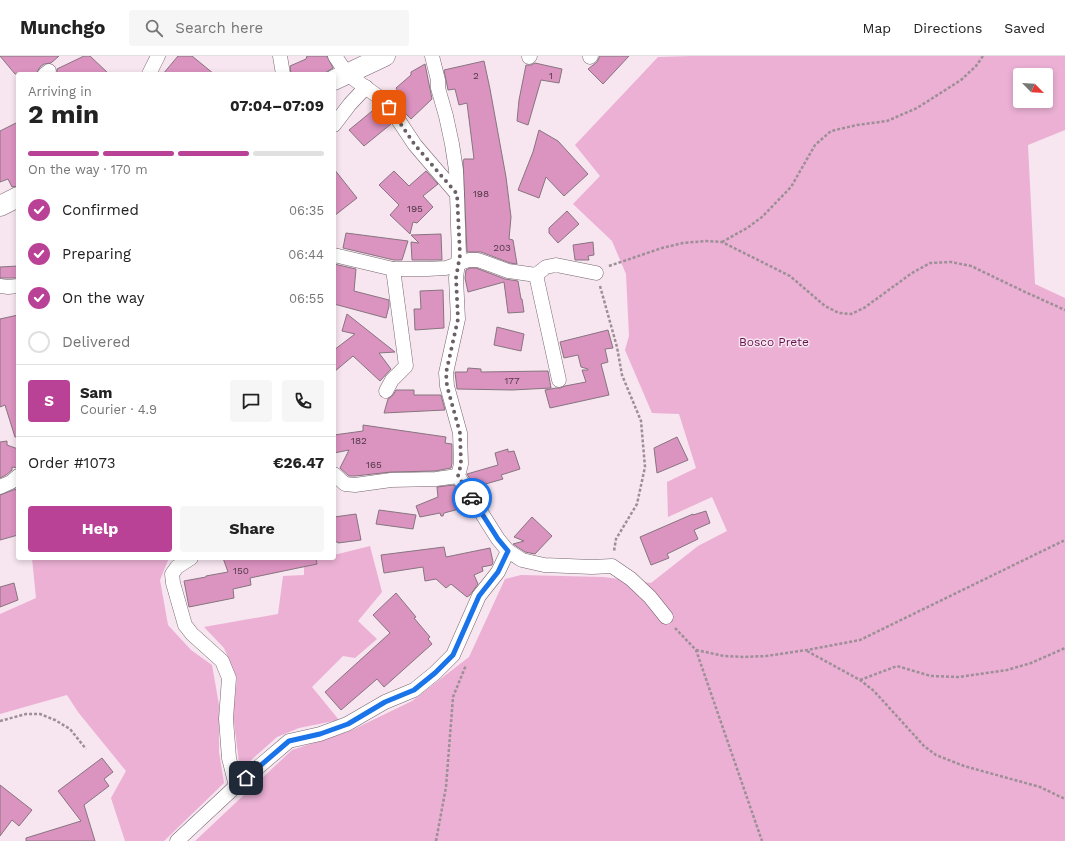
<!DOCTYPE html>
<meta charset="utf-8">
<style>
body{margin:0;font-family:"Work Sans",sans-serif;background:#f6f6f6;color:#222;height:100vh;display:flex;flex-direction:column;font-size:15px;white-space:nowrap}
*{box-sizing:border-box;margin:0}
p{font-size:13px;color:#767676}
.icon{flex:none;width:22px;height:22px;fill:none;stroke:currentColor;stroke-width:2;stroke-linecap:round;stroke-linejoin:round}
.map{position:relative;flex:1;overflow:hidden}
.panel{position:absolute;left:16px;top:16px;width:320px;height:488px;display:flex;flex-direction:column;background:#fff;border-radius:4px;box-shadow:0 2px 6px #0003}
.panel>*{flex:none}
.needle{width:26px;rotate:114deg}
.buttons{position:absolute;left:1013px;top:12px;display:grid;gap:8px}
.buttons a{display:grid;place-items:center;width:40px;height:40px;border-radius:4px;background:#fff;box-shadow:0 2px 6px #0003;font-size:20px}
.pin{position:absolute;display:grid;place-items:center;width:34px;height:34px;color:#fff;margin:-17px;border-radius:8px;box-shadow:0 2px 6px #0006}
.courier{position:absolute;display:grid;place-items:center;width:40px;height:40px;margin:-20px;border:3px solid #1a73e8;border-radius:50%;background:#fff;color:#222;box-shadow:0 1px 5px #0007}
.overview em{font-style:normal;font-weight:700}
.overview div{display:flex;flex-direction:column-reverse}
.overview{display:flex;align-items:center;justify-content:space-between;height:68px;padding:0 12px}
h1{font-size:26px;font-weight:700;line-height:30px}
.bar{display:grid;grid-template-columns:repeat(4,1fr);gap:6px 4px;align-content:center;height:48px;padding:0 12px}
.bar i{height:5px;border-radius:3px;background:#e0e0e0}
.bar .selected{background:#ba4296}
.bar p{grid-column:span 4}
.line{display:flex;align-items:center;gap:10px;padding:0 12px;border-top:1px solid #e0e0e0}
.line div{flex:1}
.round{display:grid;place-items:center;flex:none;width:42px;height:42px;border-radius:4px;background:#f6f6f6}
ol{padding:0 12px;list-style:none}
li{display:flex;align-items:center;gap:12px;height:44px}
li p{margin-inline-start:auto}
li .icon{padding:4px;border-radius:50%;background:#ba4296;color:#fff;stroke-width:4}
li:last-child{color:#767676}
li i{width:22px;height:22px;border:2px solid #e0e0e0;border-radius:50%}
.action{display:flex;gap:8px;margin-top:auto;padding:8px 12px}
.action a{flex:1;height:46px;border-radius:4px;background:#ba4296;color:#fff;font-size:16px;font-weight:700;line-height:46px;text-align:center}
.action a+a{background:#f6f6f6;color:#222}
header{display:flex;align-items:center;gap:24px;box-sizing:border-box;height:56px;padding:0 20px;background:#fff;border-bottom:1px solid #e0e0e0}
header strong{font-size:19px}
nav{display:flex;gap:22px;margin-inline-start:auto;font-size:14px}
.search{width:280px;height:36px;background:#f6f6f6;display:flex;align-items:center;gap:10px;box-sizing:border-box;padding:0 14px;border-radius:4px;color:#767676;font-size:15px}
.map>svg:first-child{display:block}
</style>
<header>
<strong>Munchgo</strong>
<div class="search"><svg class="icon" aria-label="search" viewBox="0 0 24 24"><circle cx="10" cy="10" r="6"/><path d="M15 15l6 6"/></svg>Search here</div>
<nav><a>Map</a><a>Directions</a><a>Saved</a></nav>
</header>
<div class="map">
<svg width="1065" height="785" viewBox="0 0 1065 785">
<rect width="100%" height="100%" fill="#f7e5ef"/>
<g fill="#ebb0d4" fill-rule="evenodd">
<path d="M692 0H1065V74L1028 89 1035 228 1065 242V785H195L292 694 350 675 412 645 469 601 505 523 521 519 603 521 651 527 698 490 727 475 712 441 668 461 667 426 696 412 679 358 652 357 625 294 629 280 626 218 612 185 573 148 600 120 575 89 658 1ZM1020 19H1046V45H1020Z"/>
<path d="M370 490 382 536 358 565 377 583 355 602 343 600 312 631 339 664 299 672 277 681 240 714 233 659 237 622 224 592 204 571 278 558 283 520 304 519V505L319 502H334V499Z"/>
<path d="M32 502H169L160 524 168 569 191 594 212 609 219 649V696L224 727 164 785H125L111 742 126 715 78 656 67 639 0 658V558L36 542Z"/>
</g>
<g fill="#db93c0" stroke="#86757f">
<path d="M0 0H59L51 7 44 8 40 11 36 18H15Z"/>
<path d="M84 0H90L109 18H57V13Z"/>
<path d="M178 0H192L214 18H163Z"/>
<path d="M307 0H327L333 12 323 18H291L290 10 306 3Z"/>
<path d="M600 0H629L603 28 588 13 597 6Z"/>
<path d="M484 5 490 33 506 121 511 161 509 183 513 184 517 208 510 207 481 196H467L463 105 464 103H474L467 47 459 49 455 33 448 34 444 14Z"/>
<path d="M535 7 562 13 559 27 541 24 528 69 517 65 519 44 526 9H531Z"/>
<path d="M425 8 432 43 411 63 405 57H404L392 42 399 37 396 32 411 19V16Z"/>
<path d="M377 51 391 68 364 90 349 74Z"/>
<path d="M18 66V130L12 131 8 123 0 126V75Z"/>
<path d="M539 74 558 85 588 118 564 140 546 121 539 142 518 134 533 96Z"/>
<path d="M334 113 357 142 334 160Z"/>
<path d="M394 115 409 130 426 115 438 128 423 140 433 151 417 167 413 166 410 178 390 159 399 149 379 129Z"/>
<path d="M567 155 579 168 558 187 549 177V172Z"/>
<path d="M346 177 408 185 402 204H394L343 192Z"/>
<path d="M441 178 442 204H412L411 186 419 187 411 179Z"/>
<path d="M593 186 594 199 588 200 589 204H575L573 189Z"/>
<path d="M334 208 356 213 354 235 389 244V250L386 262 334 248Z"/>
<path d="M18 210V222H0V211Z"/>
<path d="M470 212H476L505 223 518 225 521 243H522L524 256 508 257 504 226 468 236 465 222 466 214Z"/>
<path d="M443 234 444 272 415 274 414 253H421L420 235Z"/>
<path d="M347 258 395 296 379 297 391 313 380 325 353 300 334 316V294L355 278 342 275Z"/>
<path d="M18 259V381H15L5 349 0 351V263Z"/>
<path d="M497 271 524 278 521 295 494 289Z"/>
<path d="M608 274 613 292 605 293 608 306 601 308 609 339 550 352 545 334 556 332H560L565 330 586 326 582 314H588V313L581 311 578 299 564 302 560 286Z"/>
<path d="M468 312 481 313V316L548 315 551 332 512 334 457 333 455 316H467Z"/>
<path d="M396 334H414V339H441L445 354 384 357 388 343 393 339Z"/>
<path d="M363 369 446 381 445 387 452 388V407L451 412 435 415 391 416 355 420H349L340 412 349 394 334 397V379L363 375Z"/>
<path d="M677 381 688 404 657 417 654 392Z"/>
<path d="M7 385V389L18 393V412L12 411V414L6 419 0 422V386Z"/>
<path d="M508 393V396L514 395 520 413 501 419 503 423 475 431 467 418 498 409 495 397Z"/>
<path d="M454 429 470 455V459L459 453 444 457 443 460H441L440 457 420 461 416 450 438 441 437 431Z"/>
<path d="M16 433 18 444V479L0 484V439Z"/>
<path d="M379 454 416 459 413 473 376 468Z"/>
<path d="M706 455 710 467 694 474 698 483 667 498 669 502 651 509 640 481 693 458V459Z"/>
<path d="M356 458 361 484 338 487V486H334V461Z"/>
<path d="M532 461 552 480 535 498 525 496 513 488 524 485 514 481Z"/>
<path d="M444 491 446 501 490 492 493 506 492 509 482 511 483 515 474 519 478 528 470 539 467 541 451 528 446 532 436 523 425 525 423 511 384 517 381 499Z"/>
<path d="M223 502H316L317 508 250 522 251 529 233 533 234 542 189 551 184 525 206 521V520L228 516Z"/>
<path d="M14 527 18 544 0 551V531Z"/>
<path d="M396 537 416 561 414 562 430 581 428 583 432 588 384 631 377 623 341 654 325 636 390 577 373 559Z"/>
<path d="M102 702 113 716 104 723 109 730 84 749 95 785H26V782L81 765 58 735Z"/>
<path d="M0 729 32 754 19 770 12 764 0 780Z"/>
</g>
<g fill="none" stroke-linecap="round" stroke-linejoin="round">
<defs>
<g id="street">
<path d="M280 0 283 18"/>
<path d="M335 0 347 18 383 44 395 59 415 89 457 138 459 199 456 222 458 263 446 317 447 330 460 377 461 408 458 420 498 483 508 495 522 504 544 509 592 511 612 510 631 523 650 541 666 561"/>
<path d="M432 0 438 24V32L446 60 452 88 456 114 457 138"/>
<path d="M529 1 530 0"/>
<path d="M590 1 591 0"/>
<path d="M45 18 49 15"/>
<path d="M149 18 158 0"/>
<path d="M334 69 350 48 366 31"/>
<path d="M334 199 393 213H427L446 212 469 204H478L508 215 536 219 546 211 556 209 596 217"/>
<path d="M536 219 559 324"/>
<path d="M0 230 8 231 18 230"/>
<path d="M386 335 392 324 406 310 393 213"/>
<path d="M334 418 345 428 355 429 391 424 436 423 458 420"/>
<path d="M0 431 11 426 18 420"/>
<path d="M236 730 289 685 320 678 347 668 385 646 414 634 435 617 453 599 479 540 498 516 508 495"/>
<path d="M177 785 236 730 229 702 226 663 229 622 222 605 192 578 185 569 173 527 172 518 177 511 191 502"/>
</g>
<g id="secondary">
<path d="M334 24 385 0"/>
<path d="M0 150 18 141"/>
</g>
</defs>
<use href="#street" stroke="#76666f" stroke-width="15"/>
<use href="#secondary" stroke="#76666f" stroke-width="21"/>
<g stroke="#9c8f96" stroke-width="2.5" stroke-dasharray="3 2" stroke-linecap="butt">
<path d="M722 186 747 172 762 161 791 131 815 89 831 75 857 69 887 65 917 52 961 24 976 10 983 0"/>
<path d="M609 210 662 192 683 187 706 185 722 186 790 220 825 250 839 257 851 258 864 252 912 217 930 207 951 206 971 210 1023 235 1065 254"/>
<path d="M600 230 617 291 622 319 641 365 645 411 637 448 616 483 614 495"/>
<path d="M675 572 696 594 762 785"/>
<path d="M696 594 724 600 745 601 766 600 807 594 860 584 1065 484"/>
<path d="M807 595 860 624 874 635 924 690 936 699 964 710 1040 731 1065 743"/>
<path d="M860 624 897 610 931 620 959 621 1007 614 1031 607 1065 592"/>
<path d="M0 665 26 658H40L55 664 70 673 86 693"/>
<path d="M436 785 446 731 453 641 466 609"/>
</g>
<use href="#street" stroke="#fff" stroke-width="14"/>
<use href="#secondary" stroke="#fff" stroke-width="20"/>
</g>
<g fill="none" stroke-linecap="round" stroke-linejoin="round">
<path stroke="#6b6066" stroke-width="4" stroke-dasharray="0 7.2" d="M389 51 415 89 457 138 460 199 456 222 458 263 446 317 447 330 460 377 461 408 458 420 472 442"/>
<path stroke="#1a73e8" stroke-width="5" d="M246 722 289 685 320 678 348 668 385 646 414 634 435 617 453 599 479 540 498 516 508 495 498 483 472 442"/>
</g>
<g text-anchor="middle" stroke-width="3" stroke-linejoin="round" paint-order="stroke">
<g font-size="10" fill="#4f3846">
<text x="476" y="23">2</text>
<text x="551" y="23">1</text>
<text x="481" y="141">198</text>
<text x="415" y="156">195</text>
<text x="502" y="195">203</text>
<text x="512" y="328">177</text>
<text x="359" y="388">182</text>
<text x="374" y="412">165</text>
<text x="241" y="518">150</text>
</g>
<g font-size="12" fill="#65114e" stroke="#f7e5ef">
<text x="774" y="290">Bosco Prete</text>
</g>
</g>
</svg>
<div class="buttons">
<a><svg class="needle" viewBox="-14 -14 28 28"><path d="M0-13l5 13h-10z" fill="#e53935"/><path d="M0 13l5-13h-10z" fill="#767676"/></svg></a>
</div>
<div class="pin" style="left:389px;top:51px;background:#ea580c"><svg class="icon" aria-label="bag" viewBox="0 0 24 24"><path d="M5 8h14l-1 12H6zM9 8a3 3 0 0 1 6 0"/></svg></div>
<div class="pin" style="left:246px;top:722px;background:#1f2937"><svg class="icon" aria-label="home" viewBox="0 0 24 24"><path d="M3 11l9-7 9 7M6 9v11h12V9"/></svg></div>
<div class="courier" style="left:472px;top:442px"><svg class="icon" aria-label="car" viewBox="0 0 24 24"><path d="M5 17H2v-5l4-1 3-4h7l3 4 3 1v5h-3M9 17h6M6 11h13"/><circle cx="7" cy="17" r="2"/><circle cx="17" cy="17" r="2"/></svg></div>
<section class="panel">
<div class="overview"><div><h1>2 min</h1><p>Arriving in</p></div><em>07:04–07:09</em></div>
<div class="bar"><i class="selected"></i><i class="selected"></i><i class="selected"></i><i></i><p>On the way · 170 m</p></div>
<ol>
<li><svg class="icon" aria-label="check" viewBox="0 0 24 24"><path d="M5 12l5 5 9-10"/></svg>Confirmed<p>06:35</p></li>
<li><svg class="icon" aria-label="check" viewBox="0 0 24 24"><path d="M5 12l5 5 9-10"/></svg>Preparing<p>06:44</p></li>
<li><svg class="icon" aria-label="check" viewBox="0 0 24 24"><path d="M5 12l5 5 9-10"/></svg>On the way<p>06:55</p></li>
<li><i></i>Delivered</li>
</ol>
<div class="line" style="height:72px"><b class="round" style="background:#ba4296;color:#fff">S</b><div><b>Sam</b><p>Courier · 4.9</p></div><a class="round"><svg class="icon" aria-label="chat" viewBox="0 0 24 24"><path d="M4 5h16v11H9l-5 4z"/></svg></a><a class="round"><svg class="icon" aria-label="phone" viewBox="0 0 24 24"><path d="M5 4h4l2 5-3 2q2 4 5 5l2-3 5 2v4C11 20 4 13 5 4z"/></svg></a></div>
<div class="line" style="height:52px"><div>Order #1073</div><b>€26.47</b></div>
<div class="action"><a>Help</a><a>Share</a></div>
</section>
</div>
